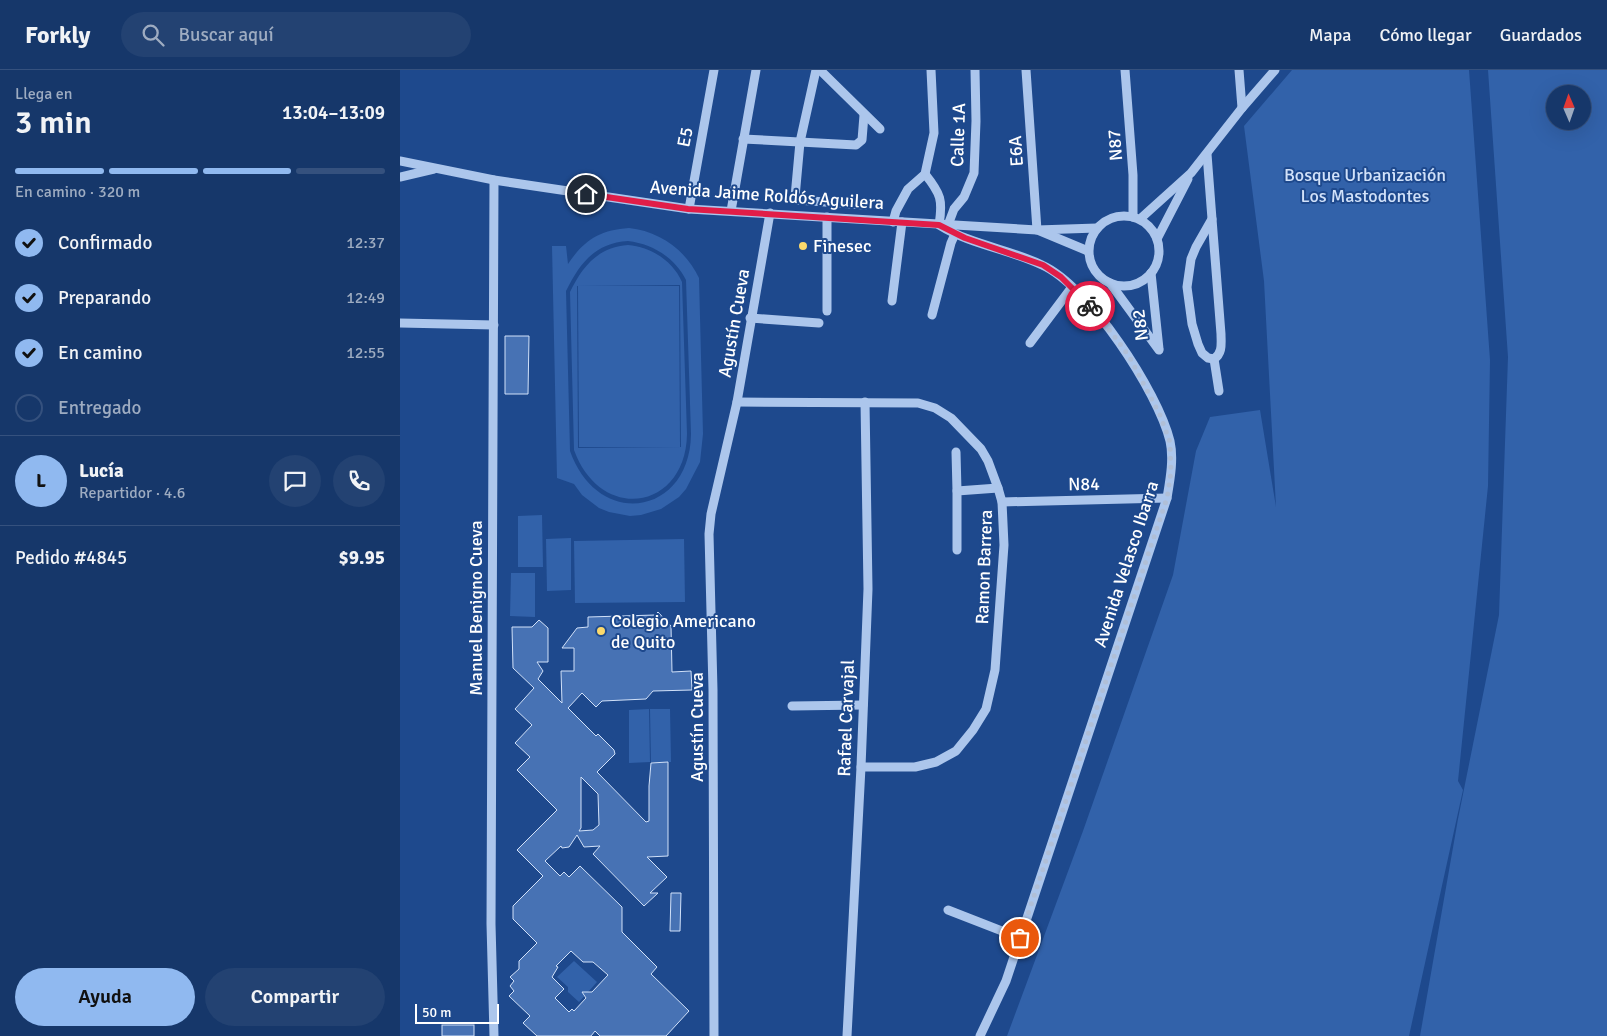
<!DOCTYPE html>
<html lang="es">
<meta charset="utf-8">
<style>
body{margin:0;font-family:Signika,sans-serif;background:#234272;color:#f1f3f6;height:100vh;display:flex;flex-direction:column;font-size:19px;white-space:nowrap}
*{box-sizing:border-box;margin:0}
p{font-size:16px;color:#9eacc1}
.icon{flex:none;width:28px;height:28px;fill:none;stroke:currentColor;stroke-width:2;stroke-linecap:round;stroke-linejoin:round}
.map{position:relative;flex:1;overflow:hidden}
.panel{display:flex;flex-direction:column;background:#16376a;width:400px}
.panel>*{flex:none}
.needle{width:32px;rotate:358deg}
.controls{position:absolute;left:1146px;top:15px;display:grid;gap:10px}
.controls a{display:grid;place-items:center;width:45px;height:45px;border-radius:50%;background:#16376a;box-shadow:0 5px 20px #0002,0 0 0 1px #35517e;font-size:25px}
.scale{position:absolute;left:15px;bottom:12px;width:84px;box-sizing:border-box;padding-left:5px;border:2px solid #fff;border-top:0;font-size:14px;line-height:18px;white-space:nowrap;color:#fff;-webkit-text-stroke:4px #1e498d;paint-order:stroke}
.pin{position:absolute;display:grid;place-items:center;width:42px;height:42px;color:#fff;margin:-21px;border:2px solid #fff;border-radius:50%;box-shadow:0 1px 5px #0007}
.courier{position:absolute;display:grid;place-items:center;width:50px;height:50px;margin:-25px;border:4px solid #e11d48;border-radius:50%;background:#fff;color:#222;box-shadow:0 1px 6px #0007}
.head em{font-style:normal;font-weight:600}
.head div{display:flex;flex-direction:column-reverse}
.head{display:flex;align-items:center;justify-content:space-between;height:85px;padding:0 15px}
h1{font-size:32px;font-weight:600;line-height:38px}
.bar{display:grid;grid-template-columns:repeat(4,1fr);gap:8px 5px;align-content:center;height:60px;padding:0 15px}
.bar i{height:6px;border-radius:4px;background:#35517e}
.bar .current{background:#90b9f0}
.bar p{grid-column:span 4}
.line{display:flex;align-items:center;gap:12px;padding:0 15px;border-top:1px solid #35517e}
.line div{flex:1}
.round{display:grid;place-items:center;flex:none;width:52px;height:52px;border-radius:26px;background:#234272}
ol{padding:0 15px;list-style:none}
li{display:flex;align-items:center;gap:15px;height:55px}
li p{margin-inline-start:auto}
li .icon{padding:5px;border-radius:50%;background:#90b9f0;color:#111;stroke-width:4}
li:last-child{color:#9eacc1}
li i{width:28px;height:28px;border:2px solid #35517e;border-radius:50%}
.cta{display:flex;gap:10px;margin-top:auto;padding:10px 15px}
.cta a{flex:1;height:58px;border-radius:30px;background:#90b9f0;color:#111;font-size:20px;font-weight:600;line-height:58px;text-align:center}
.cta a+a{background:#234272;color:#f1f3f6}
header{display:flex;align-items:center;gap:30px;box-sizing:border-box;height:70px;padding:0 25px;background:#16376a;border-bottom:1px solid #35517e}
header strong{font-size:24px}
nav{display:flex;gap:28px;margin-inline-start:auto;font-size:18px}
.search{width:350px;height:45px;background:#234272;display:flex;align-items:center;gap:12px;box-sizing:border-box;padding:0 18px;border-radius:28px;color:#9eacc1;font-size:19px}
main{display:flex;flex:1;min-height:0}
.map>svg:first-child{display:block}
</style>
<header>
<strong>Forkly</strong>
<div class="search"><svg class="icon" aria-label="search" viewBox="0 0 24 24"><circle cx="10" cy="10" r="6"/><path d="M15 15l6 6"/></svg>Buscar aquí</div>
<nav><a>Mapa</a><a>Cómo llegar</a><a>Guardados</a></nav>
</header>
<main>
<section class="panel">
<div class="head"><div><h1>3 min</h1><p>Llega en</p></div><em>13:04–13:09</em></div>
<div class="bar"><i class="current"></i><i class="current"></i><i class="current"></i><i></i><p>En camino · 320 m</p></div>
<ol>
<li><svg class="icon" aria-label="check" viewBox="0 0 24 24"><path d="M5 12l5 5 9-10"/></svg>Confirmado<p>12:37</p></li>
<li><svg class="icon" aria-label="check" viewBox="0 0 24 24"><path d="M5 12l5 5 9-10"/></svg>Preparando<p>12:49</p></li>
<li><svg class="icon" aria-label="check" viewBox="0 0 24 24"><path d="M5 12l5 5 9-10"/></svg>En camino<p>12:55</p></li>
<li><i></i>Entregado</li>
</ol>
<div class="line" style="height:90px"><b class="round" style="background:#90b9f0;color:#111">L</b><div><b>Lucía</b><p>Repartidor · 4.6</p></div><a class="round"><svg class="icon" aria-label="chat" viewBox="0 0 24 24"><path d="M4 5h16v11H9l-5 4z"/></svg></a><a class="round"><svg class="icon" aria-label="phone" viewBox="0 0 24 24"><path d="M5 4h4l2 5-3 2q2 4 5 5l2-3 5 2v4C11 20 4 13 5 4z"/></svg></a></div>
<div class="line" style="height:65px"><div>Pedido #4845</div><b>$9.95</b></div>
<div class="cta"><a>Ayuda</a><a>Compartir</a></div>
</section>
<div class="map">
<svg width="1207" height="966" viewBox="0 0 1207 966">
<rect width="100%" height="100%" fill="#1e498d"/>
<g fill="#3262aa" fill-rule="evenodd">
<path d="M892 0H1069L1090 290 1088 416 1058 711 1063 720 1009 966H607L683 761 773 505 796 381 810 347 860 340 876 437 864 211 844 56Z"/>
<path d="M1088 0H1207V966H1020L1058 749 1099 545 1108 287ZM1155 24H1182V51H1155Z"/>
<path d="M229 158C259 161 286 180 299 208L303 364 300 392 286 419 279 427 261 439 241 445 230 446 209 442 199 438 182 425 174 414 157 408 152 176H166L168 194C184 170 200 160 229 158ZM228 171C253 174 275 188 286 210L291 364C290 446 198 460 170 381L166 221C180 193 195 173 228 171Z"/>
<path d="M228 175C251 177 273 191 282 212L287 364C286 440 201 454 174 380L170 222C182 197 198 177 228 175ZM280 215 281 377 178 378 177 216Z"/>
<path d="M178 216H279L280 377H179Z"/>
<path d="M142 445 143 497H118V446Z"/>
<path d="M171 468V520L147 521 146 469Z"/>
<path d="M284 469 285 532 175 533 174 471Z"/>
<path d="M111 503H135V547L110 546Z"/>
<path d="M249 639 250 692 229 693V640Z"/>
<path d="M250 639H270L271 692H251Z"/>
<path d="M174 891 197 912 179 932 168 922V917L157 907Z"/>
</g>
<g fill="#4772b4" stroke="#d1e1f9" fill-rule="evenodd">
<path d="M105 266H129L128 324H105Z"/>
<path d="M258 542 271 556 272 602 291 601 292 620 253 621 246 629 202 631 196 637 182 623 168 638 196 666 198 664 214 680 215 684 197 702 246 752 249 751V716L251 693 268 692V786L247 787 267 807 250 823H258L244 836 193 784 200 776 184 777 177 765 169 777 162 778 161 776 145 791 160 806 164 802 169 807 180 796 222 837V862L257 897 251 904 289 941 266 966H200L195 961 191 966H137L123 953 130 946 109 926 114 921 110 916 114 911 110 907 119 899V891L137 873 113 849V836L143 806 117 780 157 740 117 700 130 687 115 673 132 655 115 639 134 618 113 598 112 557H132L139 550 148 558V592H137L143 601 138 609 162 633 161 601H174V578H162L177 558 188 557V547L255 545ZM181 707 198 724 199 755 193 760 179 761 181 758ZM171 881 183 892H193L208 905 192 922H182L186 928 174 941 172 939 169 942 155 928 164 919 152 907 158 897 156 896Z"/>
<path d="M271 823H281L280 861H270Z"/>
<rect x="42" y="955" width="32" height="11"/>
</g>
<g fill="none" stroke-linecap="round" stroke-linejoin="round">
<g stroke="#acc6ec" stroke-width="9">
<path d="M416 0 400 72 395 127 398 130 465 135"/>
<path d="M420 0 480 59"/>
<path d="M626 0 637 160"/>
<path d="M725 0 733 105V147"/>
<path d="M839 0 842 38"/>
<path d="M343 69 456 75 462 70 464 45"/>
<path d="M807 84 812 149 796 177 791 189 787 217 792 254 798 274 802 283 808 288 814 289"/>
<path d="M0 91 94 110 289 139 637 160 697 158"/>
<path d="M525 104C541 124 543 130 539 155 571 175 609 179 642 195 689 216 758 322 770 371 774 389 770 410 767 428L606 911 580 966"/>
<path d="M0 107 34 99"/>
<path d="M289 139 314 0"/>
<path d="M331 141 356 0"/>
<circle cx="724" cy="181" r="35"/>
<path d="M427 147V241"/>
<path d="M740 149 791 103 842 38 875 0"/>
<path d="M812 149 821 264C821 273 823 283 814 289"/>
<path d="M493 152 496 141 508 119 525 104 534 63 531 0"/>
<path d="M548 155 554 139 564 127 574 103 576 51 575 0"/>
<path d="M640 161 688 181"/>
<path d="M757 169 788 109"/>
<path d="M751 203 759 279"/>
<path d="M710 213 759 280"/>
<path d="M492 231 502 152"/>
<path d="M532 245 551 173 555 164"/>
<path d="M350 248 419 253"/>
<path d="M0 253 94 255"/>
<path d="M630 273 672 217"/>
<path d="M814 289 819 321"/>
<path d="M337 332 518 333 535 338 551 348 581 379 588 391 598 418 602 432 604 475 595 600 586 639 573 660 556 681 536 692 515 697H461"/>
<path d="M556 382 557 421"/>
<path d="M602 432 767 428"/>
<path d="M557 480V421L598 418"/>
<path d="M392 636 463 635"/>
<path d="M548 840 620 868"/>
<path d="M94 966 91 854 94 110"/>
<path d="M314 966 313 620 309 464 311 444 337 332 370 143"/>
<path d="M447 966 461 697 468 519 465 332"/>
</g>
</g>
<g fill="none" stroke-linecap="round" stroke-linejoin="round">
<path stroke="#b0bfd7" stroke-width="5" stroke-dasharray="0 9" d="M620 868 767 428 771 402 770 372 760 345 730 288 718 271 690 236"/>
<path stroke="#e11d48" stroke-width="6" d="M186 124 288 139 539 155 565 168 643 195 661 207 690 236"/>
</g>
<g fill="#fbd96c" stroke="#1e498d" stroke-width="2">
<circle cx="403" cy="176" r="5"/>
<circle cx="201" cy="561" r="5"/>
</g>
<g text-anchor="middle" stroke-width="4" stroke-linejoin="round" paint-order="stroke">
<g font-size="18" fill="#fff" stroke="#1e498d">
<text transform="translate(558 65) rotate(-88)" y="6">Calle 1A</text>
<text transform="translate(285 67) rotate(-79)" y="6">E5</text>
<text transform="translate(715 75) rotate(-95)" y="6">N87</text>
<text transform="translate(616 81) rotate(-94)" y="6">E6A</text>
<text transform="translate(367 125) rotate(4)" y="6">Avenida Jaime Roldós Aguilera</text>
<text transform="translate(334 253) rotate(-80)" y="6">Agustín Cueva</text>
<text transform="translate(740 255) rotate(-97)" y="6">N82</text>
<text transform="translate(684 414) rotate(-1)" y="6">N84</text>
<text transform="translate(726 494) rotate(-72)" y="6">Avenida Velasco Ibarra</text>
<text transform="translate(584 497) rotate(-88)" y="6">Ramon Barrera</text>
<text transform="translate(76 538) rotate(-90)" y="6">Manuel Benigno Cueva</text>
<text transform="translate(446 648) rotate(-88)" y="6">Rafael Carvajal</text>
<text transform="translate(297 657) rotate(-90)" y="6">Agustín Cueva</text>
</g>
<g font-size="18" fill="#d1e1f9" stroke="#1e498d">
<text x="965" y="111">Bosque Urbanización<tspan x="965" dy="21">Los Mastodontes</tspan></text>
</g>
<g font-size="18" fill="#fff" stroke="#1e498d" text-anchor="start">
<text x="413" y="182">Finesec</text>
<text x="211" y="557">Colegio Americano<tspan x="211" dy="21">de Quito</tspan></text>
</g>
</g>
</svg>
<div class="controls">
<a><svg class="needle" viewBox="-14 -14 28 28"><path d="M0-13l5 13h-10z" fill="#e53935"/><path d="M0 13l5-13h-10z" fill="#9eacc1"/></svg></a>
</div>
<div class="scale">50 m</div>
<div class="pin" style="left:620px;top:868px;background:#ea580c"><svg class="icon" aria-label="bag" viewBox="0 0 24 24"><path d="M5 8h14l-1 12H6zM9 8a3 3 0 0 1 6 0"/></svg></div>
<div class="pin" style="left:186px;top:124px;background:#1f2937"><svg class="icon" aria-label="home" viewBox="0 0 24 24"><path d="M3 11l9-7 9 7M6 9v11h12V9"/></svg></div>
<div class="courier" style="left:690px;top:236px"><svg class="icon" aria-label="bike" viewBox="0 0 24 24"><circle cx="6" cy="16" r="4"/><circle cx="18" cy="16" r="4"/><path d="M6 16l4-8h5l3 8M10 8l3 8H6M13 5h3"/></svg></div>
</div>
</main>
